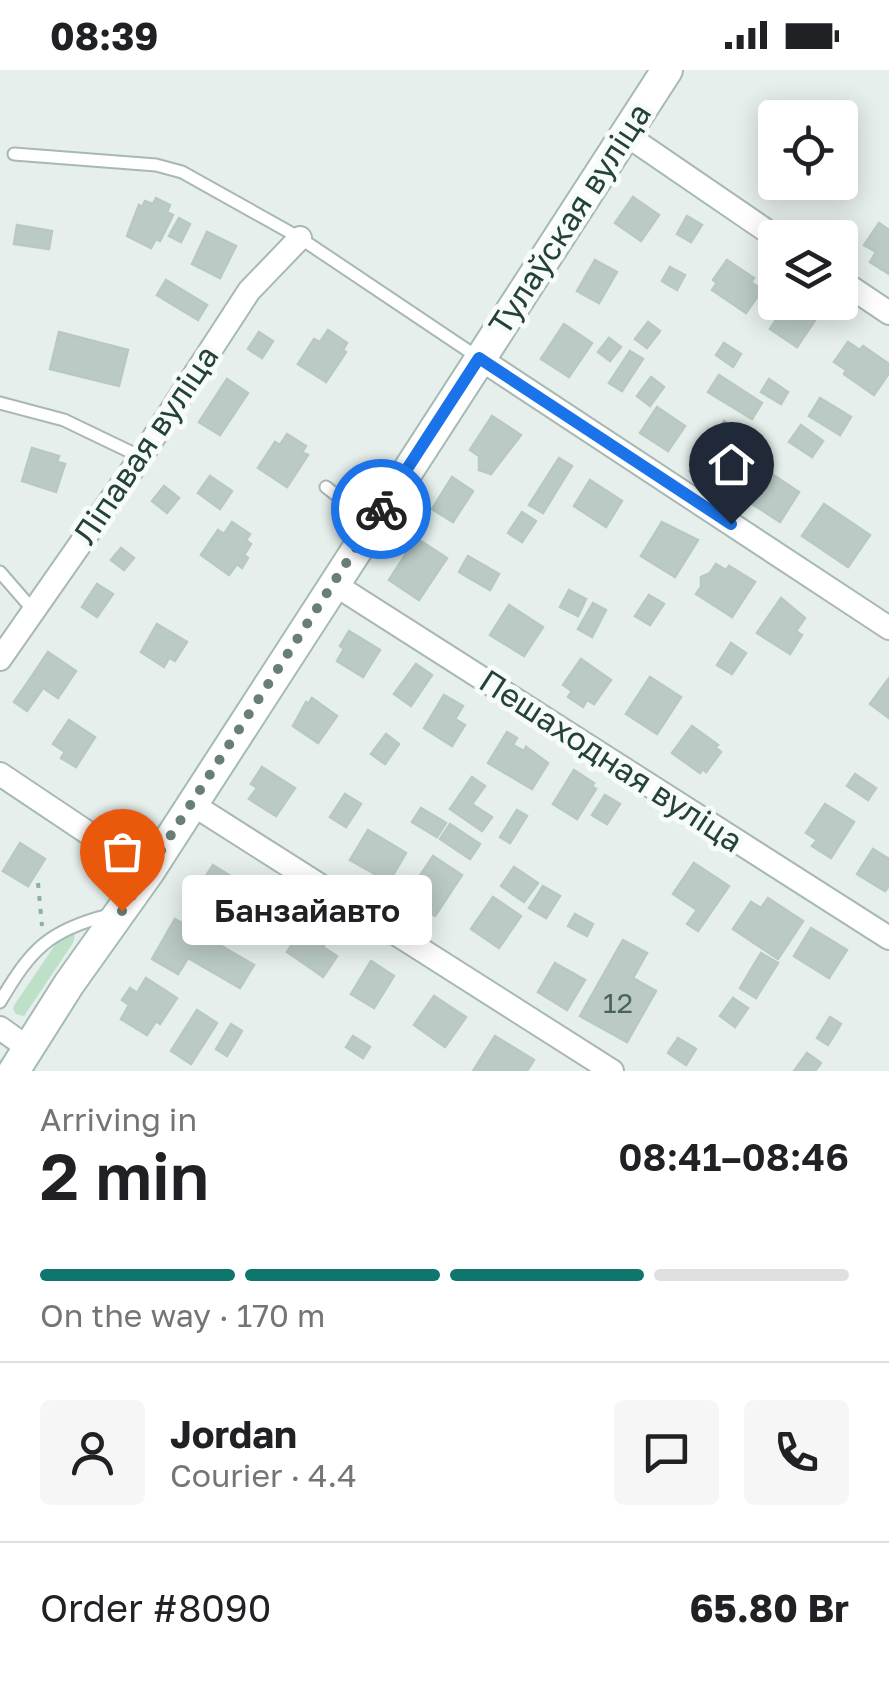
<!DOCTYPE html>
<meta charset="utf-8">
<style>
body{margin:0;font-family:"Golos Text",sans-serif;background:#f6f6f6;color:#202124;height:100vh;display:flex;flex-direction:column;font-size:38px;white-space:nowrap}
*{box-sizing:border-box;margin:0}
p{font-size:32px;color:#757577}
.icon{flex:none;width:55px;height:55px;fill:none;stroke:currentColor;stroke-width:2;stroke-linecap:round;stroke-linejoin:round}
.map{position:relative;height:1001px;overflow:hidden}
.side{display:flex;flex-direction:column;background:#fff;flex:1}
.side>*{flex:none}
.controls{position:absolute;left:758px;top:30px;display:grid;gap:20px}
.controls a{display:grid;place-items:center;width:100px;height:100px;border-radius:10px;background:#fff;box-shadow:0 5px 25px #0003;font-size:50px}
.pin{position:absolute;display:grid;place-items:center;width:85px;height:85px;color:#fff;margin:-102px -42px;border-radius:50% 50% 50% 0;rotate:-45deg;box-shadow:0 0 10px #0007}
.pin .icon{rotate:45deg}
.courier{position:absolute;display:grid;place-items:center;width:100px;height:100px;margin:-50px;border:8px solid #1a73e8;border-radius:50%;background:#fff;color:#222;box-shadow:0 2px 12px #0007}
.bubble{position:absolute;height:70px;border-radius:10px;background:#fff;box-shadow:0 5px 25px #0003;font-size:32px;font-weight:600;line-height:70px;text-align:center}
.headline em{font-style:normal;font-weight:600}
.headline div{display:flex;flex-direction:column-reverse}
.headline{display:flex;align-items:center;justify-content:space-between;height:170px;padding:0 40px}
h1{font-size:65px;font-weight:600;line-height:75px}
.bar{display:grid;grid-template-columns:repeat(4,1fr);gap:15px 10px;align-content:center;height:120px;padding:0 40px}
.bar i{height:12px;border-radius:8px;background:#e0e0e0}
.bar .selected{background:#0f766e}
.bar p{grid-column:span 4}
.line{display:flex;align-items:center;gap:25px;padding:0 40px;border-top:2px solid #e0e0e0}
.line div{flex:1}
.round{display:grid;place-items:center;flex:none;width:105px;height:105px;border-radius:10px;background:#f6f6f6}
.status{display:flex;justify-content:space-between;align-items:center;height:70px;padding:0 50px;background:#fff;direction:ltr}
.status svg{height:28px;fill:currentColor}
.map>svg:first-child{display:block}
</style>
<div class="status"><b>08:39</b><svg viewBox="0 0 49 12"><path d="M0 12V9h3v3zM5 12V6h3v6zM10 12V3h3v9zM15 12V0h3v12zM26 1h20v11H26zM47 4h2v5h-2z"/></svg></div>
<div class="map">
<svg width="889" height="1001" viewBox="0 0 889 1001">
<rect width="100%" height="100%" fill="#e6efeb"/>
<path fill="#bfe0c8" d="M75 864 73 873 24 946 16 944 13 939 15 934 61 866Z"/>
<g fill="#bbcac4" stroke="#b8c9c2" stroke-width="2.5">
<path d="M633 127 659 145 641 171 615 153Z"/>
<path d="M156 128 170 135 167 142 173 145 160 171 156 169 151 178 127 166 139 135 142 137 145 131 153 134Z"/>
<path d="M687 146 702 155 691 172 677 164Z"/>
<path d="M179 148 190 154 181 172 169 166Z"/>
<path d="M879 153 889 160V204L870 192 876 182 864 175Z"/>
<path d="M17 155 52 161 49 179 14 174Z"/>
<path d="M207 162 236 176 220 208 192 194Z"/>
<path d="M595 190 617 202 599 233 577 221Z"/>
<path d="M727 190 754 208 751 212 762 220 746 243 712 220 717 213 713 210Z"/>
<path d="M670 197 685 205 677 220 662 211Z"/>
<path d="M166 210 207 235 198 250 157 225Z"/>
<path d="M788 232 816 249 797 277 770 259Z"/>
<path d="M648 252 660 261 647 278 635 269Z"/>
<path d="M564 254 592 273 569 307 541 289Z"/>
<path d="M328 260 347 273 343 280 346 282 326 312 298 294 314 269 320 272Z"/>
<path d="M59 262 128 280 119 316 50 299Z"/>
<path d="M259 262 273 271 262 288 248 279Z"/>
<path d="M609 268 621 277 610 291 598 282Z"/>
<path d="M848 272 860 280 863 276 889 294V303L874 325 844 304 846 300 834 292Z"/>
<path d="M724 273 741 284 733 297 716 285Z"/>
<path d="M630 281 643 289 622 321 609 313Z"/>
<path d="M719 305 762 333 752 349 708 322Z"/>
<path d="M651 307 664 317 650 336 637 326Z"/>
<path d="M227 309 248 323 220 365 199 352Z"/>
<path d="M769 309 788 322 781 334 761 322Z"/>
<path d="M820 328 851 347 840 365 809 346Z"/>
<path d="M657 337 685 356 668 381 640 363Z"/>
<path d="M492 346 521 365 491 404 479 400V386L470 380Z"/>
<path d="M724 351 736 359 703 409 690 401Z"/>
<path d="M801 355 823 371 812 387 789 372Z"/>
<path d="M287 364 306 376 302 382 308 385 287 417 258 398 275 372 280 375Z"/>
<path d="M32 378 59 386 57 392 65 394 56 422 22 411Z"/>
<path d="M559 388 572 396 543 443 529 435Z"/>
<path d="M763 398 799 422 780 452 743 428Z"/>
<path d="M210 406 232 421 220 439 198 423Z"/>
<path d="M452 407 473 421 453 452 432 439Z"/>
<path d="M590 410 622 431 606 457 574 436Z"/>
<path d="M164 416 179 428 167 443 152 431Z"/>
<path d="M824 434 870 465 848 497 802 466Z"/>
<path d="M522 442 536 451 522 472 508 463Z"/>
<path d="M232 452 250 464 246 470 251 474 244 485 248 488 242 498 237 494 229 505 201 485 218 460 224 464Z"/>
<path d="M662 452 698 470 675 507 641 486Z"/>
<path d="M416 468 447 488 419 530 389 510Z"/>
<path d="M121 478 134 488 124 500 111 490Z"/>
<path d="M468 486 499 504 490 520 459 502Z"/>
<path d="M716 494 726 500 729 496 755 512 732 547 696 524 701 517V507L710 503Z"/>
<path d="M97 514 113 524 97 547 82 537Z"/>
<path d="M569 520 586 529 578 546 560 537Z"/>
<path d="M649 525 664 534 650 555 635 546Z"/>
<path d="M781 528 805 548 796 561 802 565 790 584 757 563Z"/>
<path d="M593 533 606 540 592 567 578 559Z"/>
<path d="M509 535 543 557 524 586 490 565Z"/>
<path d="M157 554 187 572 175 591 169 588 164 597 141 582Z"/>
<path d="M349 561 380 580 363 607 337 591 344 579 340 576Z"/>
<path d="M731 573 746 583 732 604 717 595Z"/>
<path d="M48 582 76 601 58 628 30 609Z"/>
<path d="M581 589 611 610 594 634 587 630 583 637 568 627 572 621 563 615Z"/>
<path d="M416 594 432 605 411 636 394 624Z"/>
<path d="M650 607 681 627 657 664 626 644Z"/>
<path d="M889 608V648L870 634Z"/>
<path d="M30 609 43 618 27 641 14 632Z"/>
<path d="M444 625 463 636 455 649 465 655 452 676 424 658Z"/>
<path d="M312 628 337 646 318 673 293 656 306 632 308 634Z"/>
<path d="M69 650 95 667 76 697 61 688 65 682 53 674Z"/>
<path d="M692 656 718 675 715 677 721 682 706 702 703 699 700 703 672 683Z"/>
<path d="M507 662 517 668 513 675 524 681 526 677 548 693 532 719 488 693Z"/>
<path d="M386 664 399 674 385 694 371 684Z"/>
<path d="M262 697 295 718 276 746 249 729 257 718 251 714Z"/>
<path d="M574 700 594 713 592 716 596 719 577 749 553 734Z"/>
<path d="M855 704 876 718 868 730 847 716Z"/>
<path d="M472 707 485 716 472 734 492 747 482 761 450 739Z"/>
<path d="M345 724 361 734 346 757 330 747Z"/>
<path d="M605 725 620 734 607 754 592 745Z"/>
<path d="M825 734 854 752 831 788 812 776 817 770 806 763Z"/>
<path d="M421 738 446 753 437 767 412 752Z"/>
<path d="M517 740 527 746 510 773 500 767Z"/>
<path d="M450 754 480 774 470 789 440 769Z"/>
<path d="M368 760 406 783 389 812 350 790Z"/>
<path d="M20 773 45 789 28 816 3 801Z"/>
<path d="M873 779 889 789V816L885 821 857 804Z"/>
<path d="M433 786 462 805 435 846 406 827Z"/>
<path d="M694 793 729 816 698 861 687 854 697 840 673 824Z"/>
<path d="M213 795 256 822 242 845 230 837 224 846 212 839 206 848 187 836Z"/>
<path d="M514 797 538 813 524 832 501 816Z"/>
<path d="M543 816 560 826 546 848 529 838Z"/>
<path d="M493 827 521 846 499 878 471 859Z"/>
<path d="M768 828 803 851 778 889 733 859 751 832 761 838Z"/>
<path d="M575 844 593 854 587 866 568 856Z"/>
<path d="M175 849 254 895 240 918 188 888 178 904 152 889Z"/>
<path d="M307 853 329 868 309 897 287 882Z"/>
<path d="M811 858 847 880 829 908 794 886Z"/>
<path d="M623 870 647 883 633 908 656 921 627 972 580 946Z"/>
<path d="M323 877 337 886 323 907 309 897Z"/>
<path d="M761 883 778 893 756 928 740 918Z"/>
<path d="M371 891 394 906 374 938 351 924Z"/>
<path d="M555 893 585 910 567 940 538 922Z"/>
<path d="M146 908 177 928 160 954 156 951 147 965 121 949 129 935 122 930 130 918 137 923Z"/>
<path d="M434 926 466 947 445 977 414 955Z"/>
<path d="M733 928 748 938 735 957 720 946Z"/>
<path d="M197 940 217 953 191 994 171 981Z"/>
<path d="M830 947 841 954 828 975 817 968Z"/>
<path d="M231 954 242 961 227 986 216 979Z"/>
<path d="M353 966 370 977 363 988 346 977Z"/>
<path d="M495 966 534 990 527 1001H473Z"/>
<path d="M678 968 696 979 686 995 668 983Z"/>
<path d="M807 983 821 993 815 1001H794Z"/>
</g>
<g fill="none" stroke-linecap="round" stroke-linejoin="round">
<defs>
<g id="service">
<path d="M14 84 156 95 182 102 300 168 479 288"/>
<path d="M0 333 64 350 141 387"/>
<path d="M326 417 372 453"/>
<path d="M0 502 33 540"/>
<path d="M0 932C31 879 49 860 109 845"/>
</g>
<g id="minor">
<path d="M625 64 777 168"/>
<path d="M840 210 889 243"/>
<path d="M479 288 889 558"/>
<path d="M334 514 889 868"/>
<path d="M0 589 141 387 249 221 300 168"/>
<path d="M0 704 148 803"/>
<path d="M192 734 612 1001"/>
<path d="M0 958 28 978"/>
</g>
<path id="secondary" d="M14 1001 69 914 148 803 667 0"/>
</defs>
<use href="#service" stroke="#a8b8b2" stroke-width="15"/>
<use href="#minor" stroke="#a8b8b2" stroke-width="26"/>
<use href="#secondary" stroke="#a4bbb3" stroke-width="34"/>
<path stroke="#86b3a5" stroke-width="4" stroke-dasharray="5 8" stroke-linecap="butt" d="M38 813 42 856"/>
<use href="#service" stroke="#fff" stroke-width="11"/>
<use href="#minor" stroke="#fff" stroke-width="22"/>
<use href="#secondary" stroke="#fff" stroke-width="30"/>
</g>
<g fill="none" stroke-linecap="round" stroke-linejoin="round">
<path stroke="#687f78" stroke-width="10" stroke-dasharray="0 18" d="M122 841 381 439"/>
<path stroke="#1a73e8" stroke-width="12" d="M381 439 479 288 731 454"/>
</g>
<g text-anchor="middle" stroke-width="10" stroke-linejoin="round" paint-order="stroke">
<g font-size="28" fill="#4a645c">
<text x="618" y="943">12</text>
</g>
<g font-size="32" fill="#24423a" stroke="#f7fbf9">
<text transform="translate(570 149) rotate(-57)" y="11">Тулаўская вуліца</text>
<text transform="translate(146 375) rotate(-56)" y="11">Ліпавая вуліца</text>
<text transform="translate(611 691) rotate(33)" y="11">Пешаходная вуліца</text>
</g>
</g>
</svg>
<div class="controls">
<a><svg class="icon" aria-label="locate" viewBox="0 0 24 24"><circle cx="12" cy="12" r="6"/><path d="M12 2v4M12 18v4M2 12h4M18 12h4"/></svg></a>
<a><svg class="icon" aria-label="layers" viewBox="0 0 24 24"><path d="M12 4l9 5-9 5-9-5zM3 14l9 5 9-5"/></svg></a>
</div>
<div class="pin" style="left:122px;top:841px;background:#ea580c"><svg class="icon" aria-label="bag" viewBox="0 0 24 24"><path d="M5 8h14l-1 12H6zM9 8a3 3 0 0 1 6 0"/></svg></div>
<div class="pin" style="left:731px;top:454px;background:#1f2937"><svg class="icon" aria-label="home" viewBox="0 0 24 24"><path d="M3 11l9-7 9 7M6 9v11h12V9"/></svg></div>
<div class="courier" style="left:381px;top:439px"><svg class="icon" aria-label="bike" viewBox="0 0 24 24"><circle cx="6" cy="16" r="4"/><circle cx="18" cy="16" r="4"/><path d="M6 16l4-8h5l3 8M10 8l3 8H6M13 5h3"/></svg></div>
<div class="bubble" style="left:182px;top:805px;width:250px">Банзайавто</div>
</div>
<section class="side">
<div class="headline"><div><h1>2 min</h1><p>Arriving in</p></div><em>08:41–08:46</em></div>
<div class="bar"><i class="selected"></i><i class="selected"></i><i class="selected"></i><i></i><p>On the way · 170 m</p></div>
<div class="line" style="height:180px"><a class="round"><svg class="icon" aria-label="person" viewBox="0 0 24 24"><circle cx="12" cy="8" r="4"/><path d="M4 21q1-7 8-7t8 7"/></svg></a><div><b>Jordan</b><p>Courier · 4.4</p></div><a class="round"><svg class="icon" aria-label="chat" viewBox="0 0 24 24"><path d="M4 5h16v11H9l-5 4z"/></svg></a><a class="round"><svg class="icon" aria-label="phone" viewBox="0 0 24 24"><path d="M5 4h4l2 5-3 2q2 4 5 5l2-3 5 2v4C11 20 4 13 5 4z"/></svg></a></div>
<div class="line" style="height:130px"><div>Order #8090</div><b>65.80 Br</b></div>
</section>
